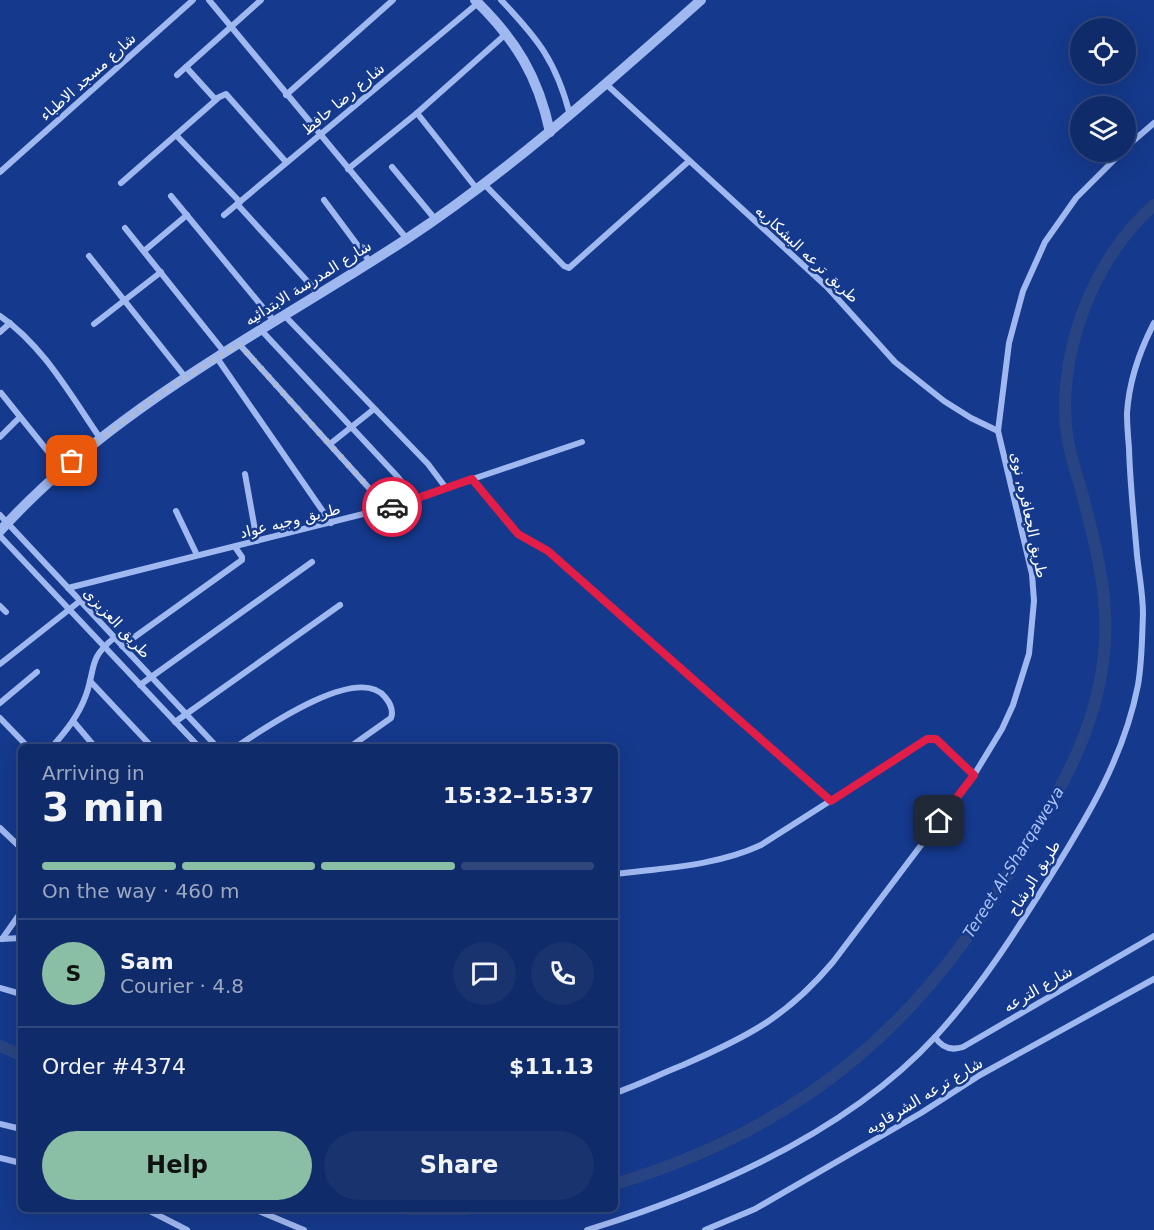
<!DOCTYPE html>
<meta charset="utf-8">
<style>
body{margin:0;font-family:"DejaVu Sans","Noto Naskh Arabic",sans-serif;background:#19336f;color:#f1f3f6;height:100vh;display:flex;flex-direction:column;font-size:22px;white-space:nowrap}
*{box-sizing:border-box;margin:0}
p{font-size:20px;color:#9ca7c0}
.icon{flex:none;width:33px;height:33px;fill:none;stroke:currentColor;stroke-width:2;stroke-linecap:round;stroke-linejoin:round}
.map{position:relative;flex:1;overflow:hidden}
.side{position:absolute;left:18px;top:744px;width:600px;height:468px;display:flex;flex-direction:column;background:#102b69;border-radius:9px;box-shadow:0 6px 24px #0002,0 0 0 2px #30477d}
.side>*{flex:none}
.tools{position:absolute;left:1070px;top:18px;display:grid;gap:12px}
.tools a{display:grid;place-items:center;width:66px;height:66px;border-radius:50%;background:#102b69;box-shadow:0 6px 24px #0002,0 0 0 2px #30477d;font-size:30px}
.pin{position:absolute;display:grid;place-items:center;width:51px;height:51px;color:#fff;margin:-26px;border-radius:12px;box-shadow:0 3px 9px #0006}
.courier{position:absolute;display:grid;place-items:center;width:60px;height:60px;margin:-30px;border:4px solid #e11d48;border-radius:50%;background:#fff;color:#222;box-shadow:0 2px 8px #0007}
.head em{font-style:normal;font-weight:700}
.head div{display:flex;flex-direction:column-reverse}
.head{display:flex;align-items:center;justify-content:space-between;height:102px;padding:0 24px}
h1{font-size:39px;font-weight:700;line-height:45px}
.bar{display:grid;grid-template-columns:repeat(4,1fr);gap:9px 6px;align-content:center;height:72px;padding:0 24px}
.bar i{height:8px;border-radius:4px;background:#30477d}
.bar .selected{background:#8abfa5}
.bar p{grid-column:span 4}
.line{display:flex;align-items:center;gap:15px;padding:0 24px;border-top:2px solid #30477d}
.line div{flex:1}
.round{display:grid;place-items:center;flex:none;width:63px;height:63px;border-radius:32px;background:#19336f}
.action{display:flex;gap:12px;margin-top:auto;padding:12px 24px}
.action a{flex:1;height:69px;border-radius:36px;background:#8abfa5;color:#111;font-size:24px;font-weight:700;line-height:69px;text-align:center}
.action a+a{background:#19336f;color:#f1f3f6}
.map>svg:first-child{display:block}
</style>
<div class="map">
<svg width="1154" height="1230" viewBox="0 0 1154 1230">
<rect width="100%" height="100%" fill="#15398c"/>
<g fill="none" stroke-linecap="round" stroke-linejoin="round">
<g stroke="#294483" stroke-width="12">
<path d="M0 1046 21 1055"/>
<path d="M615 1184C757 1141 867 1070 957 951 982 918 1004 882 1025 847 1065 784 1101 718 1105 641 1108 589 1094 539 1081 489 1076 473 1071 457 1068 441 1054 360 1092 259 1154 205"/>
<path d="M408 1209H468"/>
</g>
<g stroke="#9fb8f0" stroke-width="6">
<path d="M209 0 407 239"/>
<path d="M501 0C538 39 556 61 570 115"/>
<path d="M186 67 215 99 226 94 286 162"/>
<path d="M177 75 261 0"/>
<path d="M606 84 827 287 895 362 944 401 971 418 998 431"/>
<path d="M286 95 393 0"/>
<path d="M417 113 477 189"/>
<path d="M176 135 240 202"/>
<path d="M1125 148 1154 123"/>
<path d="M392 167 435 219"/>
<path d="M348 169 417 113 507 33"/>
<path d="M0 172 193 0"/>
<path d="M121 183 217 99"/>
<path d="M484 184 564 266 569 268 689 161"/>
<path d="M171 196 274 321"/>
<path d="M324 200 370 262"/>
<path d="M237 204 318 293"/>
<path d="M224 215 478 3"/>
<path d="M125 228 225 353"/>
<path d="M144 251 187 215"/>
<path d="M89 256 186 378"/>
<path d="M284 315 428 464 446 488"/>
<path d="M0 316C43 345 71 396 100 438"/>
<path d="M94 324 161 272"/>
<path d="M261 330 396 475 416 499"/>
<path d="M0 332 10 323"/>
<path d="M239 344 387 508"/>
<path d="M217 358 331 523"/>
<path d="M1 393 62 469"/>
<path d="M0 437 20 417"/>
<path d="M330 444 374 409"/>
<path d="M245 474 257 541"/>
<path d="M472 479 518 534 548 551 831 801"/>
<path d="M176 511 197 555"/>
<path d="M0 515 217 747"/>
<path d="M0 536 199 747"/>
<path d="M68 588 387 508 582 442"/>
<path d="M0 606 6 612"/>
<path d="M122 646 242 560V557L235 547"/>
<path d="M0 664 80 601"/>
<path d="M90 681 152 747"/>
<path d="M140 685 312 562"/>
<path d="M0 703 37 672"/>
<path d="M0 718 28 747"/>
<path d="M73 721 95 747"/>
<path d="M175 722 340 605"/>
<path d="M52 747C66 731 79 715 86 695 96 667 88 659 114 638"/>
<path d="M236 747C263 729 358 663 385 697 390 703 394 710 391 718L350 747"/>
<path d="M0 828 21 848"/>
<path d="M615 874C664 868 716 866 761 845L929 738 936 739 974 775"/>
<path d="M1 939 21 938"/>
<path d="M2 939 21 912"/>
<path d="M0 988 21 994"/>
<path d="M935 1037C942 1048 951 1051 963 1047L1154 936"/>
<path d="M615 1093C638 1085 660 1074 683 1065 747 1037 787 1017 833 962L974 775 1002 729 1013 705 1029 654 1034 601 1032 574 998 431 1009 343 1023 291 1045 242 1076 198 1122 152"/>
<path d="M0 1124 21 1129"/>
<path d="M0 1158 21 1163"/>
<path d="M146 1209 187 1230"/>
<path d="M254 1209 304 1230"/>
<path d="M587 1230C710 1192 848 1132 936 1036 980 988 1015 933 1050 877 1088 816 1124 757 1138 685 1142 662 1142 637 1143 614 1143 594 1139 574 1137 555 1134 519 1130 484 1129 448 1128 437 1127 425 1127 413 1129 382 1140 350 1154 323"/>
<path d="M705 1230 755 1209 921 1113 980 1075 1154 979"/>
</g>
<g stroke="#9fb8f0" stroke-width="10">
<path d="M475 0C516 40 538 76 550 132"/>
<path d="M0 531C113 406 266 331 405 240 511 170 606 84 701 0"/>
</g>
</g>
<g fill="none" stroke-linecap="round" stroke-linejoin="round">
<path stroke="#adbad7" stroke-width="6" stroke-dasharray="0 10.8" d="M72 461 155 397 239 344 387 508 392 507"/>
<path stroke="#e11d48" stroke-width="8" d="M392 507 472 479 518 534 548 551 831 801 927 739H936L974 775 939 821"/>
</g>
<g text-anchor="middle" stroke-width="5" stroke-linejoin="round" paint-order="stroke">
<g font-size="15" fill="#fff" stroke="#15398c">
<text transform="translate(88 77) rotate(-42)" y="5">شارع مسجد الاطباء</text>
<text transform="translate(343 99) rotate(-40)" y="5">شارع رضا حافظ</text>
<text transform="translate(807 254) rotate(43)" y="5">طريق ترعه البشكاريه</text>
<text transform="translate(308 283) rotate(-32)" y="5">شارع المدرسة الابتدائيه</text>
<text transform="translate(1029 515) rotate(78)" y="5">طريق الجعافره, نوى</text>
<text transform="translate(290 521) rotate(-14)" y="5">طريق وجيه عواد</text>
<text transform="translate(117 623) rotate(47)" y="5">طريق العزيزى</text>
<text transform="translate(1034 878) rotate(-58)" y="5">طريق الرشاح</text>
<text transform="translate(1038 989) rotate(-30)" y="5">شارع الترعه</text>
<text transform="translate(924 1096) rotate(-31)" y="5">شارع ترعه الشرقاويه</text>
</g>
<g font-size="16" font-style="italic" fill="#aac3f7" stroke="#15398c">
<text transform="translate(1013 862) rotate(-58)" y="6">Tereet Al-Sharqaweya</text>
</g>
</g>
</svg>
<div class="tools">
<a><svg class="icon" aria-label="locate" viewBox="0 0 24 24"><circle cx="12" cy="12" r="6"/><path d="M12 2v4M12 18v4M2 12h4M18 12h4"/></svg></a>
<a><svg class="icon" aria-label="layers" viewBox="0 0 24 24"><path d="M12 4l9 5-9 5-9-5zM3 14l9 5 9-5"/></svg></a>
</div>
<div class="pin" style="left:72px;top:461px;background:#ea580c"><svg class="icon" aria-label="bag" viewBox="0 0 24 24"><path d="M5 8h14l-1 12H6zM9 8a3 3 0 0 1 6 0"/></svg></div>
<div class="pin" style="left:939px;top:821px;background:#1f2937"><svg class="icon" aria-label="home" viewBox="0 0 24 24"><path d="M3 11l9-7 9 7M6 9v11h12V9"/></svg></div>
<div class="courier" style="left:392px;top:507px"><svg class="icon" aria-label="car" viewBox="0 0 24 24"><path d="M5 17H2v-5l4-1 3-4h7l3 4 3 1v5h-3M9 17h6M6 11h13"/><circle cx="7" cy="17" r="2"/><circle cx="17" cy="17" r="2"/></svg></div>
<section class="side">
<div class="head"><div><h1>3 min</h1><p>Arriving in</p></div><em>15:32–15:37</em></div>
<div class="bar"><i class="selected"></i><i class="selected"></i><i class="selected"></i><i></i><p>On the way · 460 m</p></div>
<div class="line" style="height:108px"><b class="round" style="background:#8abfa5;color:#111">S</b><div><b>Sam</b><p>Courier · 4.8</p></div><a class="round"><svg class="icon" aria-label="chat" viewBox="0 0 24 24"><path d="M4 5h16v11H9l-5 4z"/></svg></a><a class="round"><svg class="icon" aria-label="phone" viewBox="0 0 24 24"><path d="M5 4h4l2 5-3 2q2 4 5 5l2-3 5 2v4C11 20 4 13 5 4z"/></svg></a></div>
<div class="line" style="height:78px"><div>Order #4374</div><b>$11.13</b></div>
<div class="action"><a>Help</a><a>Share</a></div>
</section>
</div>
